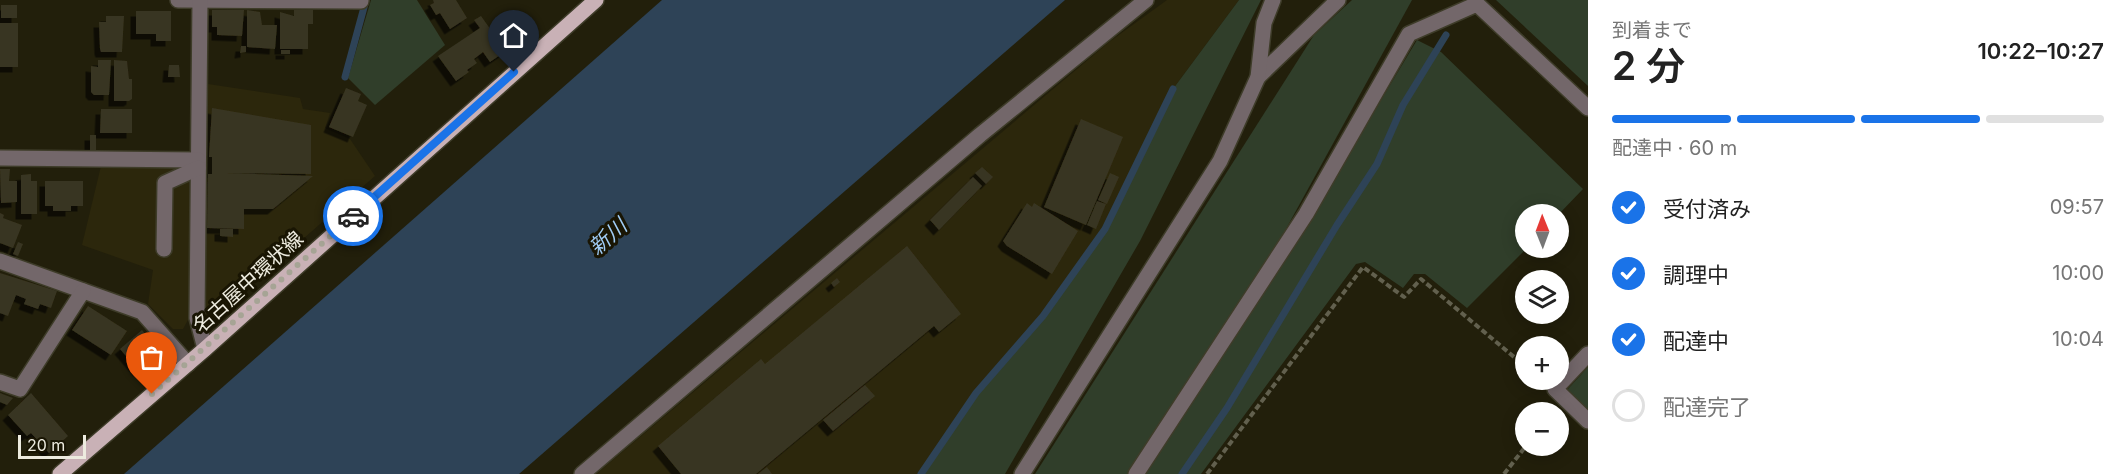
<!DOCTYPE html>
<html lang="ja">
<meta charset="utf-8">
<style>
body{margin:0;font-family:Inter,"Noto Sans JP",sans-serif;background:#f2f2f2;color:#222;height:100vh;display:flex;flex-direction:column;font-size:22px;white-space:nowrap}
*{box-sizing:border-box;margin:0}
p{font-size:20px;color:#767676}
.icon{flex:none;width:33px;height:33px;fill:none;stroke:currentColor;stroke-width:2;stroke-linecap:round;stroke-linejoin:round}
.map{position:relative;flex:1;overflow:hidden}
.side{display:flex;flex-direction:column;background:#fff;width:540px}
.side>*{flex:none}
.needle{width:39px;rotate:359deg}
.tools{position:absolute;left:1515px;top:204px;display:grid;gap:12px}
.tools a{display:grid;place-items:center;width:54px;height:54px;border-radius:50%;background:#fff;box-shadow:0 3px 15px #0003;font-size:30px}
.scale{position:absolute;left:18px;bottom:15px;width:68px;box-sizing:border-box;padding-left:6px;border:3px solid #edebdf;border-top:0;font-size:16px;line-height:21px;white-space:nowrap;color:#edebdf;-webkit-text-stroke:4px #191503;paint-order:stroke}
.pin{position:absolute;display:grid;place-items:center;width:51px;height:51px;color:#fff;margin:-62px -26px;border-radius:50% 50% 50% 0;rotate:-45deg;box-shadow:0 0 6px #0007}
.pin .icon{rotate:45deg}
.courier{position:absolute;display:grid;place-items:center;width:60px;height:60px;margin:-30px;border:4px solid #1a73e8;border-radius:50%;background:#fff;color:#222;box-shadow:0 2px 8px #0007}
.summary em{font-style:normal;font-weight:600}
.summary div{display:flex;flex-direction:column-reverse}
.summary{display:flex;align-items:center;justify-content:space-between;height:102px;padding:0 24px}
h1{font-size:39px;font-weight:600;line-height:45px}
.bar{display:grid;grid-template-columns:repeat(4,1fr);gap:9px 6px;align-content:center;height:72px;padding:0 24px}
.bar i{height:8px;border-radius:4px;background:#e0e0e0}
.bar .current{background:#1a73e8}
.bar p{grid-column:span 4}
ol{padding:0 24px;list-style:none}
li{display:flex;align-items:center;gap:18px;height:66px}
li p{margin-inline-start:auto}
li .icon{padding:6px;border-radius:50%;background:#1a73e8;color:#fff;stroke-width:4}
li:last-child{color:#767676}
li i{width:33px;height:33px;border:3px solid #e0e0e0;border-radius:50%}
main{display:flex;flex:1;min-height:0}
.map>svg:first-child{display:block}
</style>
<main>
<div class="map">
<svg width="1588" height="474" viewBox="0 0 1588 474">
<defs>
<filter id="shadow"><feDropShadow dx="-5.5" dy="5.5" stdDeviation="0" flood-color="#0009"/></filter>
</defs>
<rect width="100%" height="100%" fill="#221f0b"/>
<g fill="#2c270c">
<path d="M1167 0H1239L1173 89 1105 229 1043 316 976 393 921 474H596L1109 42Z"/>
<path d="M208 84 300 98 303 109 330 113 325 128 350 139 375 176 215 316 202 313Z"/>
<path d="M101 166 184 167 189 183V318L183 329H173L148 304 153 270 82 245Z"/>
</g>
<g fill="#303e2a">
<path d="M371 0H417L445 45 375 105 348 78Z"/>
<path d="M1239 0H1261L1140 241 1005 474H921L976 393 1043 316 1105 229 1173 89Z"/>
<path d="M1352 0H1412L1270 258 1129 474H1035L1314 35Z"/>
<path d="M1496 0H1588V86Z"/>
<path d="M1417 40 1441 52 1583 189 1558 215 1526 214 1527 248 1467 308 1425 274H1414L1403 288 1365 262 1356 264 1201 474H1144L1312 215Z"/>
<path d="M1588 367V413L1566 391Z"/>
</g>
<path fill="#2e4357" d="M662 0H1065L519 474H124Z"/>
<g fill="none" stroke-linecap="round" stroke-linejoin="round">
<g stroke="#2e4357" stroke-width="7">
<path d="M345 77 366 0"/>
<path d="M921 474 976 393 1043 316 1105 229 1173 89"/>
<path d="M1182 474 1227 408 1337 225 1377 164 1403 105 1446 35"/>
</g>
</g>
<g fill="#393521" filter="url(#shadow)">
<path d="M433 0H456L467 18 450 29 440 13 436 15 430 5 434 3Z"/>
<rect x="1" y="5" width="16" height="13"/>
<path d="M212 10H244L242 36 217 35V27H212Z"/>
<path d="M247 10 260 12 262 25H277L275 49 247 47Z"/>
<path d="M294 10H313V24H308V49H280V12L294 16Z"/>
<path d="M136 11H171V41H156V34H136Z"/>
<path d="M106 16H124L122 52H101L100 49 99 22H106Z"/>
<path d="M481 16 506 51 490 62 483 52 474 59 477 63 467 70 469 72 456 81 438 56 480 28 474 20Z"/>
<rect x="0" y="23" width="18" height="44"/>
<path d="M241 46H246V52L240 53Z"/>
<rect x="281" y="50" width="9" height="4"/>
<path d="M98 60H111L109 95H94L91 92V66L98 67Z"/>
<path d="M114 60 127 61 129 79H132V99L129 101H114Z"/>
<path d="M169 65H179L180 77H168Z"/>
<path d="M346 88 361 94 358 101 367 105 353 137 329 127Z"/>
<path d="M212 108 311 125V174L225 173 313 176 273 209H244V229L207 228 208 174H212V157H209Z"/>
<path d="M101 109H132V133H100Z"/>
<path d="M1081 119 1123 137 1086 225 1044 207Z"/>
<rect x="90" y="135" width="6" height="16"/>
<path d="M982 167 993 177 986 184 975 173Z"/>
<path d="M0 169H10L9 181H17V202L1 203Z"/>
<path d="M1110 173 1119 177 1107 204 1098 200Z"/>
<path d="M31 174V181H37V214H21V175Z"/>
<path d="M973 177 982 186 939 230 930 220Z"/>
<path d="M45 181H83V206H71V211H53V206H45Z"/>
<path d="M1097 201 1106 204 1096 229 1087 225Z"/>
<path d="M1027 203 1032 207 1034 203 1078 231 1052 274 1007 246 1003 241Z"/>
<path d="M0 213 4 215 3 218 22 225 13 248 0 243Z"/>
<path d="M220 229H233V237L220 236Z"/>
<path d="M18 242 23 244 18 256 13 254Z"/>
<path d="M907 246 961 314 939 332 934 326 756 474H681L658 446 761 359 765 364Z"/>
<path d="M0 273 57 291 51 308 40 304 38 309 24 304 26 299 16 295 8 316 0 313Z"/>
<path d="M837 278 840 282 834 287 831 283Z"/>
<path d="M88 306 127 331 111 355 72 330Z"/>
<path d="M142 330 161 353 139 371 120 349Z"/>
<path d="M865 385 875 396 833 431 823 420Z"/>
<path d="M0 393 5 395 13 398 7 405 0 402Z"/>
<path d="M31 393 68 436 49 453 31 433 27 436 8 415Z"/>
<path d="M767 467 772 474H758Z"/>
</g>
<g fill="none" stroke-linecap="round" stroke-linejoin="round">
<defs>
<g id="minor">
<path d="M178 0 361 1"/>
<path d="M200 0 197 318 205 349"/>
<path d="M1258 77 1338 0"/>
<path d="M0 158 198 160"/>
<path d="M164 249 165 183 198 168"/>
<path d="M0 261 142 312 188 364"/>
<path d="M1588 354 1555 389 1588 421"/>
<path d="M0 382 20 389 83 291"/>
<path d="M582 474 980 135 1146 0"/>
<path d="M1022 474 1220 161 1258 77 1264 23 1273 0"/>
<path d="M1136 474 1306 214 1409 34 1477 4 1588 108"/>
</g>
<path id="major" d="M60 474 205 349 596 0"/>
</defs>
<use href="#minor" stroke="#3e3c29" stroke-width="18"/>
<use href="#major" stroke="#3e3c29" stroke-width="18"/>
<g stroke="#62604e" stroke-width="4" stroke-dasharray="6 3" stroke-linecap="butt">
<path d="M1207 474 1363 267 1404 297 1421 279 1526 367"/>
<path d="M1504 474 1526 446"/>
</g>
<use href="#minor" stroke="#73676a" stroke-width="15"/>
<use href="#major" stroke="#c9b1b6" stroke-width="15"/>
</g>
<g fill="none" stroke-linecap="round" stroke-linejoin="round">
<path stroke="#a6a495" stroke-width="6" stroke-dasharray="0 10.8" d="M152 394 353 216"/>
<path stroke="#1a73e8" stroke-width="8" d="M353 216 514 72"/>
</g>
<g text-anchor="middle" stroke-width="6" stroke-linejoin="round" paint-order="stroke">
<g font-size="20" fill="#edebdf" stroke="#191503">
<text transform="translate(248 282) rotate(-42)" y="7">名古屋中環状線</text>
</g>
<g font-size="21" font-style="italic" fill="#a0ccf5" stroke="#191503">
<text transform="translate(608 237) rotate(-42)" y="7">新川</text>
</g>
</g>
</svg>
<div class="tools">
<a><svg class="needle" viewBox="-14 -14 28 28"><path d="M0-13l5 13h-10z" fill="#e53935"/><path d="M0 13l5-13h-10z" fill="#767676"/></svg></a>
<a><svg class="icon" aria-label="layers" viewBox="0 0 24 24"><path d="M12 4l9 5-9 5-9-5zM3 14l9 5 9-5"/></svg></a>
<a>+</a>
<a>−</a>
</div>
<div class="scale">20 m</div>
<div class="pin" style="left:152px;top:394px;background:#ea580c"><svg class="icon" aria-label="bag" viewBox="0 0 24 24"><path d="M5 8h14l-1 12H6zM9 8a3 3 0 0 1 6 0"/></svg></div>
<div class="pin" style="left:514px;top:72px;background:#1f2937"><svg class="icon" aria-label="home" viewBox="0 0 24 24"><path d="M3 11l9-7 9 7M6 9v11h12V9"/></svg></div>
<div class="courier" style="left:353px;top:216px"><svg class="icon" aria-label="car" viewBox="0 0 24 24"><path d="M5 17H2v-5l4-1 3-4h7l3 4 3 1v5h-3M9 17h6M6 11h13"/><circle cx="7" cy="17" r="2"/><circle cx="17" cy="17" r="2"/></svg></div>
</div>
<section class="side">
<div class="summary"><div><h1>2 分</h1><p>到着まで</p></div><em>10:22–10:27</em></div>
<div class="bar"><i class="current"></i><i class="current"></i><i class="current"></i><i></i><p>配達中 · 60 m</p></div>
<ol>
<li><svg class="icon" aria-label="check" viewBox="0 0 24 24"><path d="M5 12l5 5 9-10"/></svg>受付済み<p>09:57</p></li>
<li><svg class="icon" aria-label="check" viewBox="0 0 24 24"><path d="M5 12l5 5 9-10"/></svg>調理中<p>10:00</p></li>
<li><svg class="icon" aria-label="check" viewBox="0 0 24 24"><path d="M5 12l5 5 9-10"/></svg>配達中<p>10:04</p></li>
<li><i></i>配達完了</li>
</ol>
</section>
</main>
